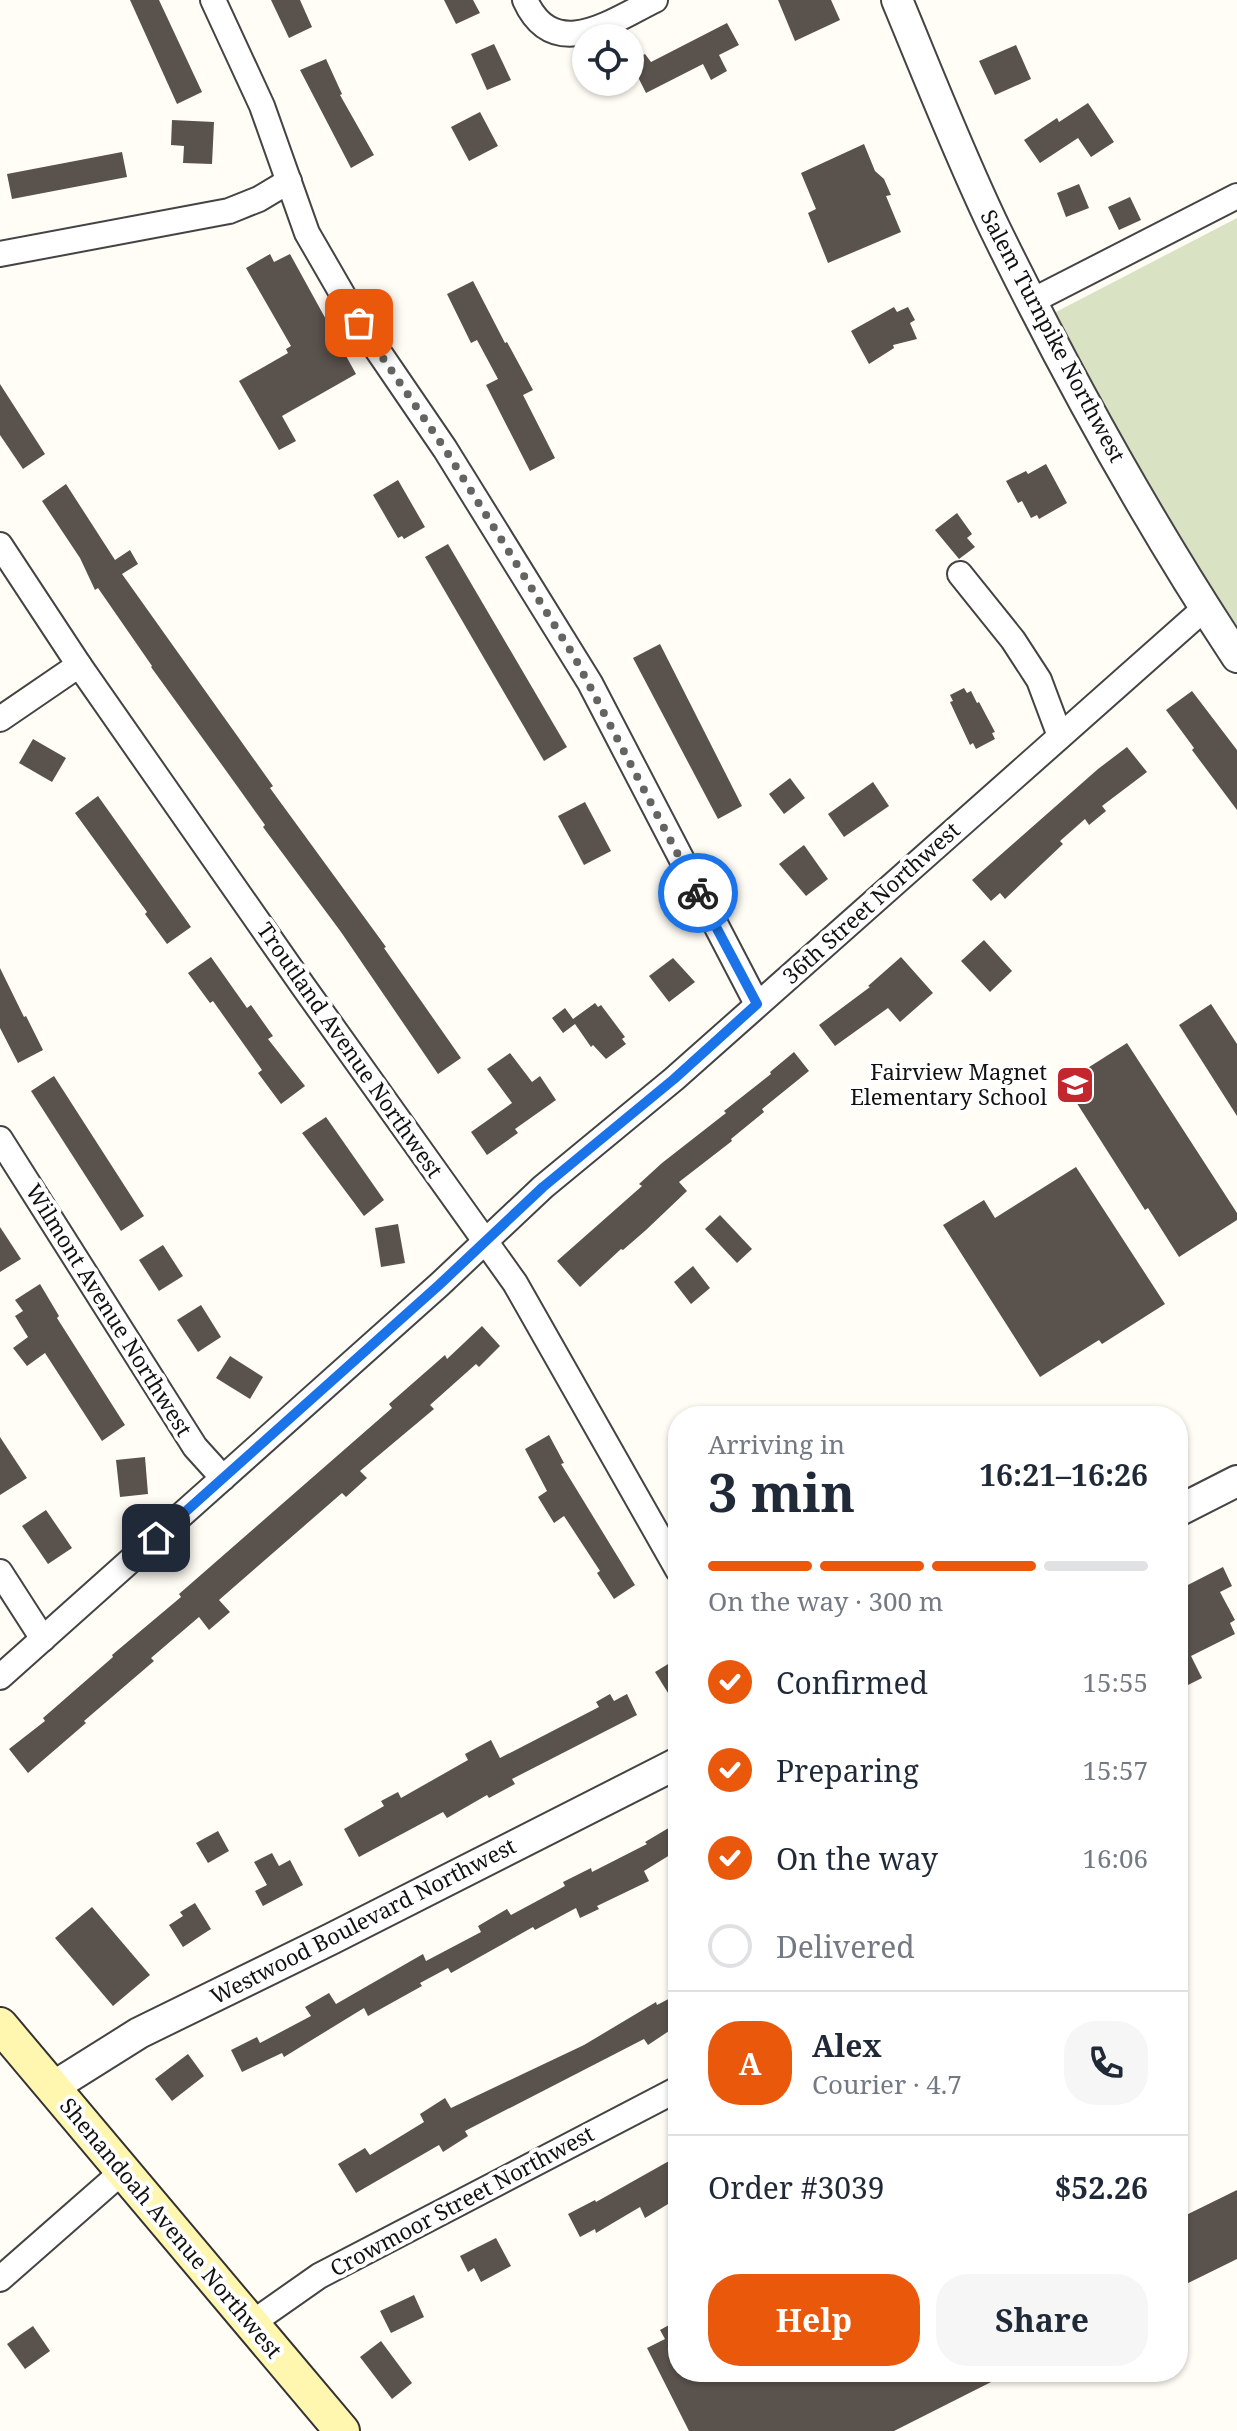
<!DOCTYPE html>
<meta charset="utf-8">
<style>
body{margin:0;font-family:"Noto Serif",serif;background:#f6f6f7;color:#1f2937;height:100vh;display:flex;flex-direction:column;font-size:30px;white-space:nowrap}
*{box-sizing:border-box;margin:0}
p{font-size:26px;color:#747a83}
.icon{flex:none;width:44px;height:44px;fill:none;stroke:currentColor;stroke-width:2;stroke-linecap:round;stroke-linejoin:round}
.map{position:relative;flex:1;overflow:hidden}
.sheet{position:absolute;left:668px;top:1406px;width:520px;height:976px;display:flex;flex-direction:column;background:#fff;border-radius:32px;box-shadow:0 2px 6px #0004}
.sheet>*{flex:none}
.fabs{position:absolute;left:572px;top:24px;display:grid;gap:16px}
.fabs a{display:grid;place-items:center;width:72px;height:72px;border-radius:50%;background:#fff;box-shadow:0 2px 6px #0004;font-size:40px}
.pin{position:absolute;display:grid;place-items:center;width:68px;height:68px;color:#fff;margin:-34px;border-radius:16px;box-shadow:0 4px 12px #0006}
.courier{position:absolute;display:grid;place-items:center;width:80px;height:80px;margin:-40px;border:6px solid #1a73e8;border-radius:50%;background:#fff;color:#222;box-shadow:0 2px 10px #0007}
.overview em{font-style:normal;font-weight:700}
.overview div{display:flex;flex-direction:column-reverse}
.overview{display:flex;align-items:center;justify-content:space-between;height:136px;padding:0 40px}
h1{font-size:52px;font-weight:700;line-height:60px}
.bar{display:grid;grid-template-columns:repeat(4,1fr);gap:12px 8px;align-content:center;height:96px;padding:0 40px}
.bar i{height:10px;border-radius:6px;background:#e0e1e3}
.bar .selected{background:#ea580c}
.bar p{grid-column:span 4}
.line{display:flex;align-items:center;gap:20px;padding:0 40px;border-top:2px solid #e0e1e3}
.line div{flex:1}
.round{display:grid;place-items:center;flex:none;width:84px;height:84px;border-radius:32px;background:#f6f6f7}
ol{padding:0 40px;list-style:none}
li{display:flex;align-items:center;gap:24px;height:88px}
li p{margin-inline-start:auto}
li .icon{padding:8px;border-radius:50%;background:#ea580c;color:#fff;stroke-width:4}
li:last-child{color:#747a83}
li i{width:44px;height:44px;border:4px solid #e0e1e3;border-radius:50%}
.primary-button{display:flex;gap:16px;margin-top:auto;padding:16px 40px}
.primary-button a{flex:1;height:92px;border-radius:32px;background:#ea580c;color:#fff;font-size:32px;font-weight:700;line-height:92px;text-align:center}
.primary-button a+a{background:#f6f6f7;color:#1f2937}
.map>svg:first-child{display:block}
</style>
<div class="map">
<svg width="1237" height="2431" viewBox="0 0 1237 2431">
<rect width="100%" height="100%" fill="#fffdf5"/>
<path fill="#d9e3c4" d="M1237 218V633C1169 530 1110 423 1054 313Z"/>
<g fill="#5a524d">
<path d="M130 0H159L202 92 177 104Z"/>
<path d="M271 0H300L312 27 289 38Z"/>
<path d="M444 0H473L480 13 456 24Z"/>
<path d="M778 0H831L840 20 795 41Z"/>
<path d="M727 23 739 45 719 55 727 71 711 80 703 64 646 93 638 77 630 82V61L645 54 651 62Z"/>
<path d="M494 44 511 80 487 90 471 54Z"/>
<path d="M1016 45 1031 79 995 95 979 61Z"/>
<path d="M326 59 342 94 340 95 374 155 351 168 300 70Z"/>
<path d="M1088 103 1114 142 1091 157 1078 138 1040 163 1024 140 1057 118 1059 122Z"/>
<path d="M480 112 498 146 469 161 451 127Z"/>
<path d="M172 120 214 122 212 164 183 163 184 146 171 145Z"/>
<path d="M864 144 875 171 884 179 891 195 886 196 901 232 828 263 808 213 816 209 801 173Z"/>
<path d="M122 152 127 177 12 199 7 174Z"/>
<path d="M1079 184 1089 208 1066 217 1057 193Z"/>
<path d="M1130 197 1141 220 1119 230 1108 207Z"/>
<path d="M270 254 274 262 290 254 356 374 282 416 296 441 279 450 239 381 288 353 286 349 291 346 246 268Z"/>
<path d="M473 281 505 343 507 342 533 390 523 395 555 458 530 471 486 385 498 379 477 340 471 343 447 294Z"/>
<path d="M894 307 897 312 908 307 915 320 910 323 917 339 893 345 894 348 869 364 851 331Z"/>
<path d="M0 384 45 454 23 469 0 435Z"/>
<path d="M1046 464 1067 503 1039 519 1037 515 1031 518 1022 501 1018 503 1006 481 1026 471 1028 474Z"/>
<path d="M398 480 425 527 404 539 402 536 398 538 373 495Z"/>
<path d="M66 484 115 560 130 550 138 564 122 574 273 786 270 788 386 947 384 948 461 1058 438 1074 341 932 263 827 265 825 227 772 151 667 152 666 98 588 95 590 80 558 42 501Z"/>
<path d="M957 513 972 534 967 538 975 547 959 559 935 530Z"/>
<path d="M448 544 567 747 544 761 425 557Z"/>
<path d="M660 644 742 806 718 819 633 658Z"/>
<path d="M964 688 967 693 971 691 977 703 979 702 995 732 992 733 995 739 976 749 973 743 970 745 950 702 953 701 950 695Z"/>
<path d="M1192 691 1237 750V810L1192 750 1194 748 1166 710Z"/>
<path d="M33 739 66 758 52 782 19 763Z"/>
<path d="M1127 747 1147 772 1102 806 1106 811 1089 825 1085 819 1060 841 1063 844 1005 899 1000 893 991 901 972 880 1098 769Z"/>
<path d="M790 778 805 798 784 814 769 794Z"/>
<path d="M873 782 889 806 844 837 828 814Z"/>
<path d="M98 796 191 927 167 944 145 914 147 912 75 813Z"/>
<path d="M585 802 611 851 584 865 558 816Z"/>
<path d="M804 845 828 879 806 896 779 864Z"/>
<path d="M984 940 1012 971 990 992 961 961Z"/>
<path d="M211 957 247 1008 251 1005 273 1036 268 1039 305 1086 281 1104 258 1073 262 1070 213 1001 210 1003 188 973Z"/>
<path d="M901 957 933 993 900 1022 888 1008 835 1046 819 1025 870 987 868 986Z"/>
<path d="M673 958 695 982 669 1002 649 976Z"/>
<path d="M0 968 24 1017 26 1016 43 1050 18 1063 0 1028Z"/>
<path d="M595 1003 598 1007 601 1005 625 1037 622 1039 626 1044 606 1059 593 1045 591 1047 575 1024 563 1033 552 1018 565 1008 573 1019Z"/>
<path d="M1211 1004 1237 1044V1116L1179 1025Z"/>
<path d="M1127 1043 1237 1213V1220L1179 1257 1148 1208 1145 1210 1064 1083Z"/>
<path d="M794 1052 809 1071 762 1109 764 1112 731 1139 732 1141 679 1182 687 1191 646 1230 623 1250 621 1249 580 1287 557 1261 642 1186 639 1184 662 1163 726 1113 724 1111 771 1074 770 1072Z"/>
<path d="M510 1053 532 1082 540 1076 556 1100 515 1129 518 1133 487 1155 471 1132 512 1103 487 1069Z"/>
<path d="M54 1076 144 1216 121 1231 31 1091Z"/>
<path d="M326 1117 384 1200 364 1216 302 1133Z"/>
<path d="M1076 1167 1165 1304 1102 1344 1099 1340 1040 1377 943 1225 984 1200 995 1218Z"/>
<path d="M720 1215 752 1249 737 1263 705 1229Z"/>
<path d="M398 1224 405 1263 381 1267 375 1228Z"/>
<path d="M0 1227 21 1259 0 1272Z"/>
<path d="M163 1245 183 1276 159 1291 139 1260Z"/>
<path d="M693 1266 710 1288 691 1304 674 1282Z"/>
<path d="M40 1284 59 1316 57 1318 125 1425 102 1441 45 1353 27 1366 13 1348 28 1337 15 1316 23 1311 15 1300Z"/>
<path d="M201 1305 221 1337 198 1352 177 1320Z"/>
<path d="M482 1326 500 1346 479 1367 476 1364 430 1405 434 1409 360 1471 367 1478 346 1497 342 1493 219 1600 230 1612 209 1630 199 1617 151 1658 154 1661 84 1721 86 1723 28 1773 9 1749 45 1721 43 1718 113 1657 112 1655 181 1597 179 1594 392 1408 389 1404 445 1355 447 1359Z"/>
<path d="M230 1356 263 1377 250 1399 216 1378Z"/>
<path d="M549 1435 564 1463 561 1464 635 1585 614 1599 597 1573 600 1571 564 1516 554 1523 538 1497 547 1491 525 1449Z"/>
<path d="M0 1437 27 1478 0 1495Z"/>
<path d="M145 1457 148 1494 120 1497 116 1460Z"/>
<path d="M46 1510 72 1548 48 1564 22 1526Z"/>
<path d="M1223 1567 1232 1586 1220 1592 1235 1620 1230 1623 1235 1634 1191 1656 1202 1678 1178 1690V1590Z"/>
<path d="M678 1658V1709L655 1672Z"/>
<path d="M610 1694 614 1701 627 1694 637 1715 512 1779 515 1784 489 1798 487 1795 447 1818 443 1812 359 1857 344 1829 384 1806 381 1801 398 1792 401 1798 468 1760 465 1754 491 1740 500 1758 599 1707 596 1702Z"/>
<path d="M672 1826 678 1836V1850L644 1871 649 1881 597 1906 599 1909 580 1918 576 1908 535 1930 533 1927 451 1973 448 1968 420 1983 422 1986 368 2016 364 2008 284 2057 282 2053 242 2072 231 2050 257 2037 260 2043 311 2016 305 2007 329 1993 336 2004 423 1954 426 1961 481 1932 478 1926 507 1909 511 1915 565 1886 563 1882 591 1868 592 1872 647 1844 645 1842Z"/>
<path d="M218 1831 229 1851 208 1863 196 1843Z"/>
<path d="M272 1853 279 1866 290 1860 303 1885 263 1906 255 1891 267 1885 254 1862Z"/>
<path d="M195 1903 211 1929 183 1947 169 1925 183 1916 180 1912Z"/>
<path d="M92 1907 150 1975 113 2006 55 1938Z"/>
<path d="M678 1994V2025L648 2045 644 2039 465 2131 468 2136 443 2152 439 2145 356 2193 338 2164 365 2148 370 2155 424 2122 420 2114 445 2098 451 2108 584 2045 656 2002 657 2005Z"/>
<path d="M188 2054 204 2076 172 2101 155 2079Z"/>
<path d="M678 2156V2198L645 2218 640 2207 596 2233 595 2229 580 2237 568 2214 595 2200 596 2202Z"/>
<path d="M1237 2190V2259L1178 2288V2219Z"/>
<path d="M496 2238 511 2266 481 2282 474 2268 468 2272 460 2256Z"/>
<path d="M414 2295 424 2317 391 2333 380 2311Z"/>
<path d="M678 2320V2372H1011L894 2431H689L647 2348 665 2339 660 2330Z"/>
<path d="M33 2326 50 2351 25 2369 7 2344Z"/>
<path d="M381 2341 412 2383 392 2399 360 2357Z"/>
</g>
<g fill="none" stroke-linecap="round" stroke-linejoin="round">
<defs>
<g id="minor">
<path d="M213 0 262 106 307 233 359 323 445 449 590 683 757 1004"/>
<path d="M525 0C554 64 612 21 655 0"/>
<path d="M0 254 229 211 259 199 289 181"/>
<path d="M1032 301 1237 196"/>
<path d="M0 545 79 665 303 986 515 1283 678 1570"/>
<path d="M960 574 1013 640 1039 680 1060 736"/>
<path d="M0 719 79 665"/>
<path d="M0 1139 195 1447 223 1478"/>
<path d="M0 1572 43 1639"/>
<path d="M0 1677 439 1285 543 1187 674 1079 1205 608"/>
<path d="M0 2279 123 2171"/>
<path d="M252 2323 319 2276 678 2089"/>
</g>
<g id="tertiary">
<path d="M897 0C929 77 959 154 995 229 1066 374 1148 522 1237 657"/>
<path d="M1178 1511 1237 1481"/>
<path d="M53 2087 139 2033 331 1939 678 1763"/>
</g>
<path id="secondary" d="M0 2025 342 2431"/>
</defs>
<use href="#minor" stroke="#444" stroke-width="28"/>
<use href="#tertiary" stroke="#444" stroke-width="34"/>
<use href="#secondary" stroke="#333" stroke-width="38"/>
<use href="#minor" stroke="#fff" stroke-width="24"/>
<use href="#tertiary" stroke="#fff" stroke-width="30"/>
<use href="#secondary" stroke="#fff6b0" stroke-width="34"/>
</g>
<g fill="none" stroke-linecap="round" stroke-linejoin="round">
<path stroke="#646461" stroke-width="8" stroke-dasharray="0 14.4" d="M359 323 445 449 575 658 698 893"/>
<path stroke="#1a73e8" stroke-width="10" d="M156 1538 439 1285 543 1187 674 1079 757 1004 698 893"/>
</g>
<defs>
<symbol id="school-square" viewBox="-11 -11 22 22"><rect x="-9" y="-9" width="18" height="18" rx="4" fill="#c4262e" stroke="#fff"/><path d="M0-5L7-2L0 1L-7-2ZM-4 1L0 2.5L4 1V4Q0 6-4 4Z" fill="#fff"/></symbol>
</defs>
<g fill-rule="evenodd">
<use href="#school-square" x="1053" y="1063" width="44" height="44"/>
</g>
<g text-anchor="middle" stroke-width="8" stroke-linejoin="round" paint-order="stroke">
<g font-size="22" fill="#111" stroke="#fff">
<text transform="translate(1053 336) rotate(62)" y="8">Salem Turnpike Northwest</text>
<text transform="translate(871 903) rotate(-42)" y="8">36th Street Northwest</text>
<text transform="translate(350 1050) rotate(55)" y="8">Troutland Avenue Northwest</text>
<text transform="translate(109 1310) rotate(58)" y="8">Wilmont Avenue Northwest</text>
<text transform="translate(363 1921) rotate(-27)" y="8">Westwood Boulevard Northwest</text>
<text transform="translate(462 2201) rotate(-28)" y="8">Crowmoor Street Northwest</text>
<text transform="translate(171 2228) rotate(50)" y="8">Shenandoah Avenue Northwest</text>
</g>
<g font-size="22" fill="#111" stroke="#fff" text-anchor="end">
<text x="1047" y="1080">Fairview Magnet<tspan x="1047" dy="25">Elementary School</tspan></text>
</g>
</g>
</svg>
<div class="fabs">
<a><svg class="icon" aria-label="locate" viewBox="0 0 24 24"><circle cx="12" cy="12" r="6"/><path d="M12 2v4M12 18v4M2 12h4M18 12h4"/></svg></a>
</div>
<div class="pin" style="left:359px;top:323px;background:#ea580c"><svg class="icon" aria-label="bag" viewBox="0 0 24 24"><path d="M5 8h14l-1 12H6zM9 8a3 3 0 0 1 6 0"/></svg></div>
<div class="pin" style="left:156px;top:1538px;background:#1f2937"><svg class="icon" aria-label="home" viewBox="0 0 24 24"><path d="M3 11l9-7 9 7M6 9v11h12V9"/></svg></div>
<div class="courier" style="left:698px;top:893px"><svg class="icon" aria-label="bike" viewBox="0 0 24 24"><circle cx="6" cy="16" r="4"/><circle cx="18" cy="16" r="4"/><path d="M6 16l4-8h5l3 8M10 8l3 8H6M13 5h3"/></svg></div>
<section class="sheet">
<div class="overview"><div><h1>3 min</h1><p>Arriving in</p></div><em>16:21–16:26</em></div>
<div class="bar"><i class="selected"></i><i class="selected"></i><i class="selected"></i><i></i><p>On the way · 300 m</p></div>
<ol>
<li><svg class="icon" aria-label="check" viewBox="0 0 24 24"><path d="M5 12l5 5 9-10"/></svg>Confirmed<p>15:55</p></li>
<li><svg class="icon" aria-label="check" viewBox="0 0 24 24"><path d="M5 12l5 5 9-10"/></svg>Preparing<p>15:57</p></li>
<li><svg class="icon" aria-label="check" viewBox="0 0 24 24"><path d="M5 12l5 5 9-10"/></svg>On the way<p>16:06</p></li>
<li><i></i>Delivered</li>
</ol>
<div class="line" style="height:144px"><b class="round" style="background:#ea580c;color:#fff">A</b><div><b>Alex</b><p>Courier · 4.7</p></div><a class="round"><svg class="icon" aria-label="phone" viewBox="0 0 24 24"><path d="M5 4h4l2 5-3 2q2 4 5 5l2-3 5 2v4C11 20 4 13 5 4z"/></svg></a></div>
<div class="line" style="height:104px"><div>Order #3039</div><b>$52.26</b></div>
<div class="primary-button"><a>Help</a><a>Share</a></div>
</section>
</div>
